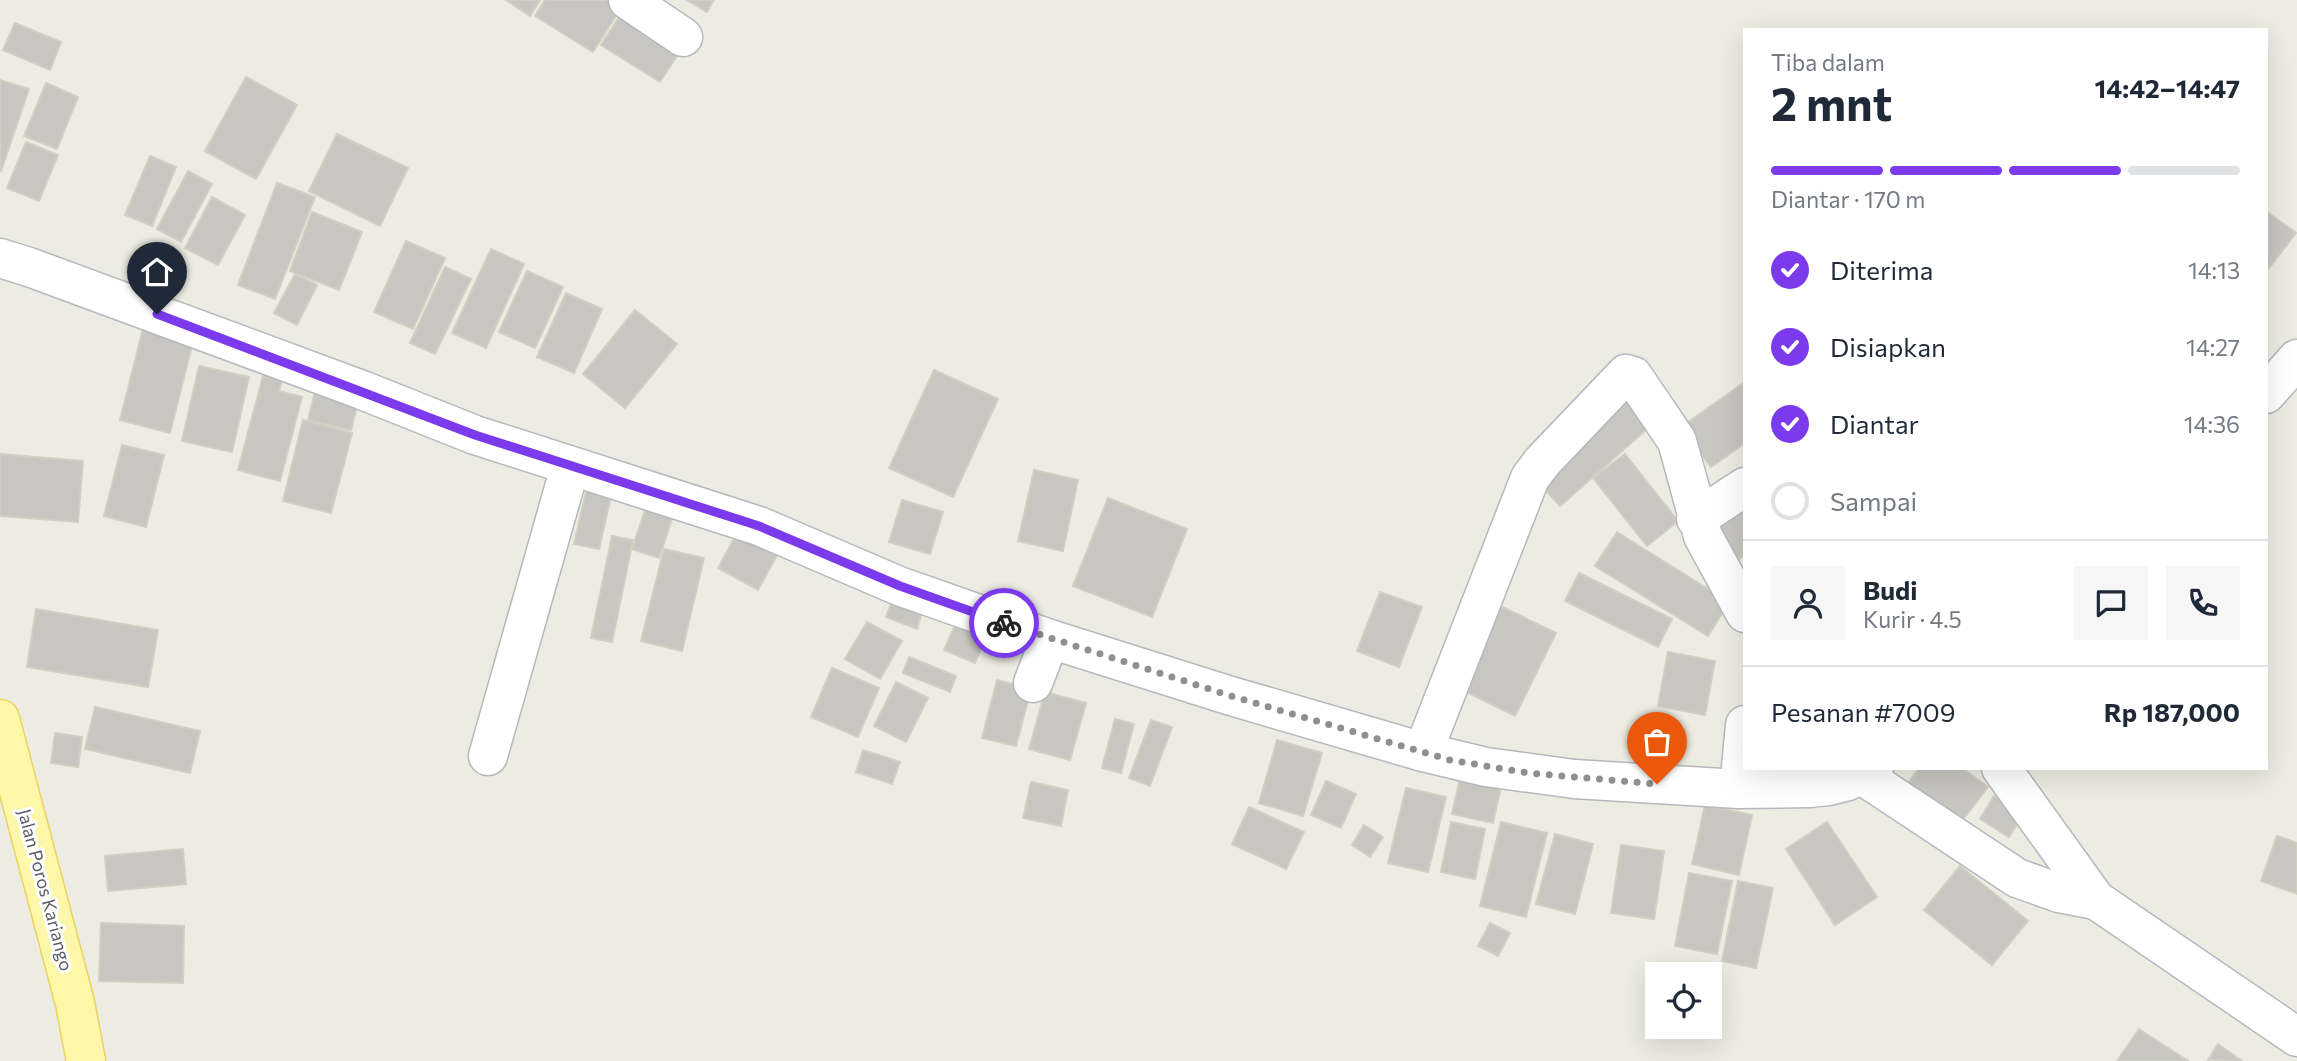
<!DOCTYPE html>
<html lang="id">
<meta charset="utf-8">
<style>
body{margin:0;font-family:Commissioner,sans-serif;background:#f6f6f7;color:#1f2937;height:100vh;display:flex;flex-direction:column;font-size:26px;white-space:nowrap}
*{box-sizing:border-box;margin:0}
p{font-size:23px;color:#747a83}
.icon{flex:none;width:38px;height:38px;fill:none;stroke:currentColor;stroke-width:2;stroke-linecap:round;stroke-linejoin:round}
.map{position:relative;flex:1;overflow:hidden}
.panel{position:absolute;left:1743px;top:28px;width:525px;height:742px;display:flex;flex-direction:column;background:#fff;border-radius:0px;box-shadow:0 7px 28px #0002}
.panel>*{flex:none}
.buttons{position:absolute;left:1645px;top:962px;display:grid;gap:14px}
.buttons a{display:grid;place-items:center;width:77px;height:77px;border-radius:0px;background:#fff;box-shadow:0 7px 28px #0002;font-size:35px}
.pin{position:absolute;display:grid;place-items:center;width:60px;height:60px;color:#fff;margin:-72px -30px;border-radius:50% 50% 50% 0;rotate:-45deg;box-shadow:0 0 7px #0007}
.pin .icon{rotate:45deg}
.courier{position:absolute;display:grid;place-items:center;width:70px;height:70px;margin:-35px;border:5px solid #7c3aed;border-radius:50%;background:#fff;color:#222;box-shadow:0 2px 9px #0007}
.headline em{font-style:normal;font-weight:700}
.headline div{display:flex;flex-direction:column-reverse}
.headline{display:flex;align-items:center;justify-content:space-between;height:119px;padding:0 28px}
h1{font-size:46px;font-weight:700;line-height:52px}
.bar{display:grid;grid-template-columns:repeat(4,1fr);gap:10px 7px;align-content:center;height:84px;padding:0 28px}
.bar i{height:9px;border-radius:5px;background:#e0e1e3}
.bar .on{background:#7c3aed}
.bar p{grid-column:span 4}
.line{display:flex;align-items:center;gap:18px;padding:0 28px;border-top:2px solid #e0e1e3}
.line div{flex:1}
.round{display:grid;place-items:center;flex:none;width:74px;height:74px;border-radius:0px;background:#f6f6f7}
ol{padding:0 28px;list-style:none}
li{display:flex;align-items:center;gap:21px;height:77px}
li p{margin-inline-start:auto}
li .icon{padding:7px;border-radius:50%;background:#7c3aed;color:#fff;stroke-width:4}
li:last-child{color:#747a83}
li i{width:38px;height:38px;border:4px solid #e0e1e3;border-radius:50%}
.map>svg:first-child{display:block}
</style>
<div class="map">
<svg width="2297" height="1061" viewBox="0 0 2297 1061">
<rect width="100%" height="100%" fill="#edece3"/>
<g fill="#c8c6c0" stroke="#d2cec1" stroke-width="2">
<path d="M506 0H540L530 16Z"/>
<path d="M545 0H621L625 2 593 52 535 16Z"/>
<path d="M687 0H714L707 12Z"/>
<path d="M627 5 686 42 660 82 601 45Z"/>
<path d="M15 23 61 42 50 70 3 50Z"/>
<path d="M246 77 297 105 256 179 205 151Z"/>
<path d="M0 80 29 89 1 171 0 170Z"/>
<path d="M46 83 78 97 57 149 24 136Z"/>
<path d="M337 134 408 168 380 226 309 191Z"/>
<path d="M26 142 58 155 39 201 7 188Z"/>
<path d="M150 156 176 167 152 226 125 215Z"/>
<path d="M188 171 212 184 181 242 157 229Z"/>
<path d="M277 183 315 197 275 299 238 285Z"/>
<path d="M212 197 245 215 218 265 185 248Z"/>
<path d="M2266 211 2296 233 2266 272Z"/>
<path d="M312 212 362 232 339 290 290 271Z"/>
<path d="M406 241 445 258 413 329 374 312Z"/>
<path d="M491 249 524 264 486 348 452 333Z"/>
<path d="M445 267 471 279 435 354 410 343Z"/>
<path d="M527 271 563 287 535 348 499 332Z"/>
<path d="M295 274 317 285 297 325 274 313Z"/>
<path d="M566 293 602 309 574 373 537 357Z"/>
<path d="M635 310 677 344 625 408 583 374Z"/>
<path d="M146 317 196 330 170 433 120 420Z"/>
<path d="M199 366 249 377 232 452 182 441Z"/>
<path d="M934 370 998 399 953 497 889 468Z"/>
<path d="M263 376 282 381 279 391 302 397 280 481 238 470Z"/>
<path d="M318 380 361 390 351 430 308 420Z"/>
<path d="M1745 382V443L1711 467 1681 427Z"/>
<path d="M1628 390 1656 421 1560 506 1532 475Z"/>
<path d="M303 420 352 433 331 513 283 501Z"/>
<path d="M122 445 164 455 146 527 104 516Z"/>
<path d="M0 454 83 461 78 522 0 516Z"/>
<path d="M1625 454 1678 521 1647 546 1593 478Z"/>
<path d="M1034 470 1078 480 1063 551 1018 541Z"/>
<path d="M588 483 613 488 599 549 574 544Z"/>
<path d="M1745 493V555L1739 559 1709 519Z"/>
<path d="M1108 498 1187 529 1152 617 1073 586Z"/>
<path d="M902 500 943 512 930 554 889 542Z"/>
<path d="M648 501 675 510 659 558 632 549Z"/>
<path d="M742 524 782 546 758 590 718 568Z"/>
<path d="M1617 532 1729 602 1708 636 1595 566Z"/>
<path d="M612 536 633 540 612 642 591 638Z"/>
<path d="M664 549 704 558 682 651 641 641Z"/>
<path d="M1579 573 1672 619 1658 647 1565 601Z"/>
<path d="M1380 592 1422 607 1399 667 1357 651Z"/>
<path d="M892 601 922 612 917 629 886 617Z"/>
<path d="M1492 602 1556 633 1515 716 1452 685Z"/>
<path d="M36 609 158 630 148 687 27 667Z"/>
<path d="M867 622 902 641 880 679 845 659Z"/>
<path d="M956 623 987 636 975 663 944 650Z"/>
<path d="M1668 652 1715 661 1705 715 1658 706Z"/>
<path d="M909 657 956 676 950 692 903 673Z"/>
<path d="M832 668 879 688 858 737 811 717Z"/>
<path d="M997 680 1031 689 1016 746 982 738Z"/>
<path d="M896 682 928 698 906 742 874 726Z"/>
<path d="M1045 692 1086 703 1070 760 1029 749Z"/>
<path d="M95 707 200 731 190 773 85 749Z"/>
<path d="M1115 719 1134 724 1121 773 1102 768Z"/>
<path d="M1151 720 1172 727 1150 786 1129 778Z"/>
<path d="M55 733 82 737 78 767 51 763Z"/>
<path d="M1277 740 1322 753 1303 816 1259 803Z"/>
<path d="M863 750 900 762 892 784 856 772Z"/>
<path d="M1919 768H1962L1988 787 1958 826 1906 786Z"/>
<path d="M1460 778 1501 787 1493 823 1452 814Z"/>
<path d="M1326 781 1356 794 1341 828 1311 815Z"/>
<path d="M1031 782 1068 790 1061 826 1023 818Z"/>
<path d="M1406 788 1446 797 1428 872 1388 863Z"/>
<path d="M1994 796 2023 814 2009 837 1980 819Z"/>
<path d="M1705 805 1752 815 1739 875 1692 864Z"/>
<path d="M1249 807 1304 832 1286 869 1232 844Z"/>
<path d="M1451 822 1485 829 1475 879 1441 872Z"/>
<path d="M1501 822 1547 833 1526 917 1480 906Z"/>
<path d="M1827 822 1877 897 1835 925 1786 849Z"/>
<path d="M1364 825 1383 837 1370 857 1352 845Z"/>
<path d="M1555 834 1593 844 1575 914 1536 904Z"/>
<path d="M2277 836 2297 843V894L2261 881Z"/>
<path d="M1621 845 1664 851 1654 919 1611 913Z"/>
<path d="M183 849 186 884 108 891 105 856Z"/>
<path d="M1960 866 2028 921 1992 965 1924 910Z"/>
<path d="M1689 873 1732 881 1717 954 1675 946Z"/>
<path d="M1738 881 1773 888 1756 968 1722 961Z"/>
<path d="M101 923 184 926 183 983 99 981Z"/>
<path d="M1490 923 1510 933 1498 956 1478 946Z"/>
<path d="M2139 1029 2188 1061H2117Z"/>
<path d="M2218 1044 2242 1061 2208 1060Z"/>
</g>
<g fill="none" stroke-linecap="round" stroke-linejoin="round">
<defs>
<g id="minor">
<path d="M628 0 683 37"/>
<path d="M0 258 29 267 362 390 475 435 759 526 899 586 1050 639 1231 696 1423 752 1486 767 1574 779 1739 789 1810 788 1828 786 1848 781 1874 768"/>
<path d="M2266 394 2297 359"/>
<path d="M1696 519 1745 487"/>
<path d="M1033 683 1050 639"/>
<path d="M1423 752 1530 478 1542 462 1626 374 1633 376 1677 441 1703 536 1745 613"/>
<path d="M488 756 570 467"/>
<path d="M2001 768 2096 900 2297 1037"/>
<path d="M1863 776 2017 878 2059 893 2096 900"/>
<path d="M1739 789 1745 725"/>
</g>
<path id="major" d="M0 719 75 1003 86 1061"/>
</defs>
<use href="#minor" stroke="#b5b8bd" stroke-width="41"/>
<use href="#major" stroke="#edd25c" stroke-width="41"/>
<use href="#minor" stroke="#fff" stroke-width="38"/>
<use href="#major" stroke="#fcf7a9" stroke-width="38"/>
</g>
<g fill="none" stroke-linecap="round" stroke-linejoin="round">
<path stroke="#8e9090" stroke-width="7" stroke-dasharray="0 12.6" d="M1004 623 1231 696 1450 760 1528 773 1657 784"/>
<path stroke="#7c3aed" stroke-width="9" d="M157 314 475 435 759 526 900 586 1004 623"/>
</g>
<g text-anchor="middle" stroke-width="6" stroke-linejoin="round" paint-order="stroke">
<g font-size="18" fill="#5b5e63" stroke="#fff">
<text transform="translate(45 890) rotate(75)" y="6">Jalan Poros Kariango</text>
</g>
</g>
</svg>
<div class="buttons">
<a><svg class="icon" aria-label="locate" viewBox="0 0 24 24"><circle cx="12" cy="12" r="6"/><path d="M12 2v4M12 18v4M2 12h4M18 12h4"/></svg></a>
</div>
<div class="pin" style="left:1657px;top:784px;background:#ea580c"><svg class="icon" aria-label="bag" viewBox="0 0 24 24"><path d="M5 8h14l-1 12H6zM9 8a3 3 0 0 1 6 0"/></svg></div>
<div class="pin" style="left:157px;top:314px;background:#1f2937"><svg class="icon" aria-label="home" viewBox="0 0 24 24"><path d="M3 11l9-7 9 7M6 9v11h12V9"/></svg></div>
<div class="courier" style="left:1004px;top:623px"><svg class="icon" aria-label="bike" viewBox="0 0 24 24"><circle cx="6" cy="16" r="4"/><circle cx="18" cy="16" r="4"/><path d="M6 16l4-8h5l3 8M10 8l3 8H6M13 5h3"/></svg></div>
<section class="panel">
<div class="headline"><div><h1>2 mnt</h1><p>Tiba dalam</p></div><em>14:42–14:47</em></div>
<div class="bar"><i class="on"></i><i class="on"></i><i class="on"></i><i></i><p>Diantar · 170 m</p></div>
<ol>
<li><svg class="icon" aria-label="check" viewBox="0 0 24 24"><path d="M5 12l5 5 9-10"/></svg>Diterima<p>14:13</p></li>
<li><svg class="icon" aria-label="check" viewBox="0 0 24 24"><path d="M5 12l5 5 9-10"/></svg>Disiapkan<p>14:27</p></li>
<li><svg class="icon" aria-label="check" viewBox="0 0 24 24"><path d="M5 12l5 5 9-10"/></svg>Diantar<p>14:36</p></li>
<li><i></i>Sampai</li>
</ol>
<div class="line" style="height:126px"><a class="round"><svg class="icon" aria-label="person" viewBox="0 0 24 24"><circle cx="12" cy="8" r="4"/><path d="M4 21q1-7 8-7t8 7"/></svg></a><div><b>Budi</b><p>Kurir · 4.5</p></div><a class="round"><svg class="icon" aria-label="chat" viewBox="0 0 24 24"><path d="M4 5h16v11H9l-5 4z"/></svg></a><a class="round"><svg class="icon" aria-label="phone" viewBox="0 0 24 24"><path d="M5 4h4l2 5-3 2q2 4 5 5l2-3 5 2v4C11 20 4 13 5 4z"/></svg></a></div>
<div class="line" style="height:91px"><div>Pesanan #7009</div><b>Rp 187,000</b></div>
</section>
</div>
